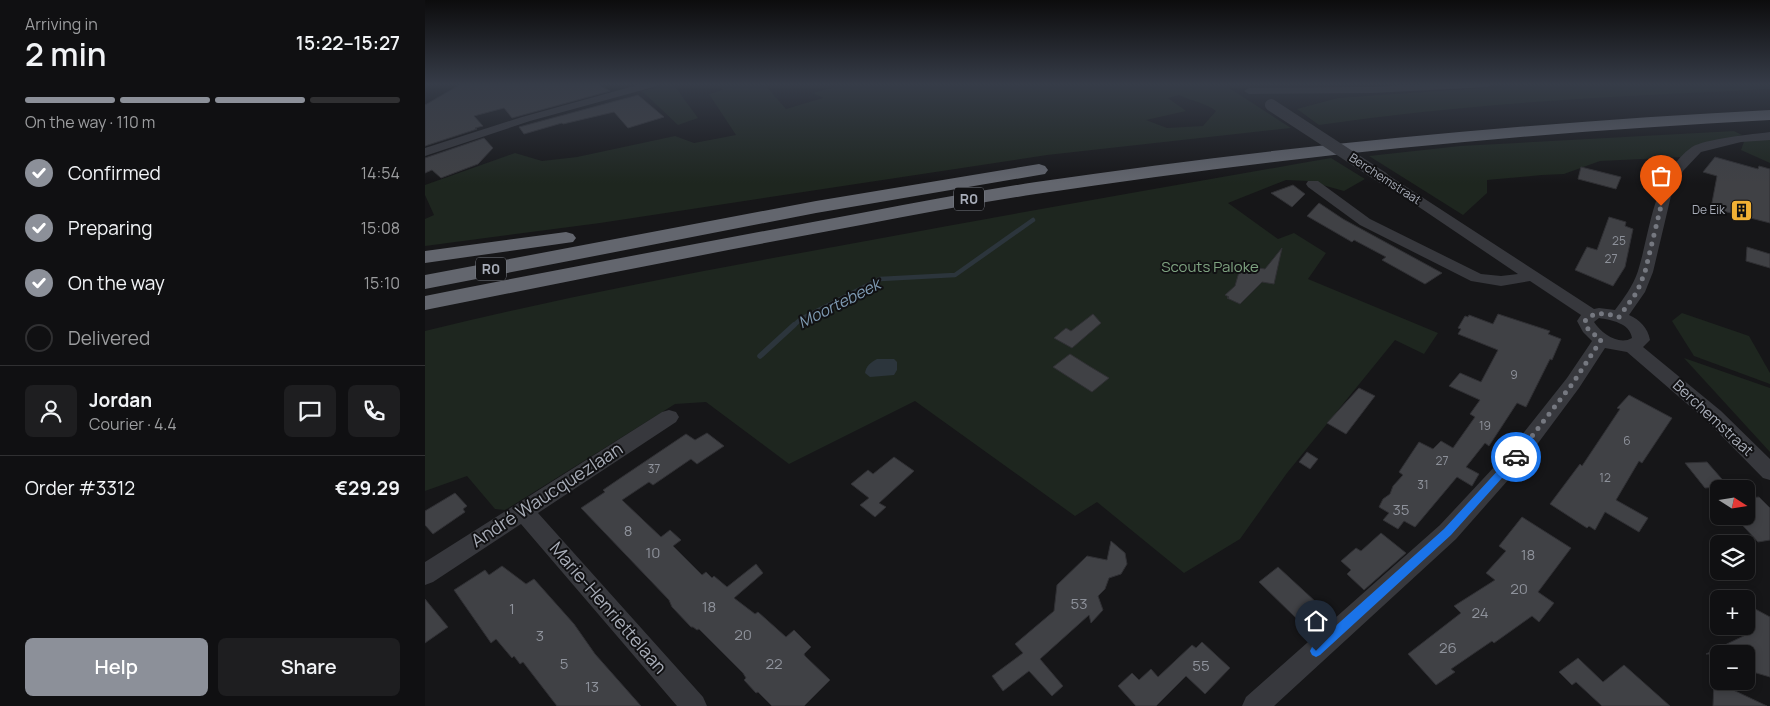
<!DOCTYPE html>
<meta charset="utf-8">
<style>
body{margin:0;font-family:Manrope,sans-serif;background:#1e1e20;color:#f1f3f6;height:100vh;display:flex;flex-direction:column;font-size:19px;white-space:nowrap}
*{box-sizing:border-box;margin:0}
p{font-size:16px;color:#9c9d9f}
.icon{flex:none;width:28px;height:28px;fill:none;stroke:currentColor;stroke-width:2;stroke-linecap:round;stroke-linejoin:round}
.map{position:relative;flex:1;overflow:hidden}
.panel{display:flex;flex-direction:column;background:#101012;width:425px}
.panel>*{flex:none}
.needle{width:32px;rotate:102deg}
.buttons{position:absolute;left:1285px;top:480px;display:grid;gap:10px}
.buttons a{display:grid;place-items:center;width:45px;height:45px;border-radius:8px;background:#101012;box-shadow:0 2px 8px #0003,0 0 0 1px #303032;font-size:25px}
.pin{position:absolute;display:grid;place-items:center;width:42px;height:42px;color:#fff;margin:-51px -21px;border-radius:50% 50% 50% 0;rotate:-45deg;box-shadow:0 0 5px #0007}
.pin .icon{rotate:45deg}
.courier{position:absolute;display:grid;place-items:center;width:50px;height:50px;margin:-25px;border:4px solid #1a73e8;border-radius:50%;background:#fff;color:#222;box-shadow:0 1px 6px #0007}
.summary em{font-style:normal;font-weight:600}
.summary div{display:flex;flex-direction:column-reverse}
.summary{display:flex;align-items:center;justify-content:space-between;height:85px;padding:0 25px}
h1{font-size:32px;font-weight:600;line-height:38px}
.bar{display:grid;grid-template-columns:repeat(4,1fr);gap:8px 5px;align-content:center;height:60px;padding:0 25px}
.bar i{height:6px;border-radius:4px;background:#303032}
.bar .selected{background:#8c9099}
.bar p{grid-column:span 4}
.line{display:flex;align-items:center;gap:12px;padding:0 25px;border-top:1px solid #303032}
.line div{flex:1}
.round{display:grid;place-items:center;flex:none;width:52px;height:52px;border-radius:8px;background:#1e1e20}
ol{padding:0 25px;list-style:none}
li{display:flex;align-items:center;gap:15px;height:55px}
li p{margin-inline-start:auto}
li .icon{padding:5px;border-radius:50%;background:#8c9099;color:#fff;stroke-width:4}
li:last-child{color:#9c9d9f}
li i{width:28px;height:28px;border:2px solid #303032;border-radius:50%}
.primary-button{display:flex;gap:10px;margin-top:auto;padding:10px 25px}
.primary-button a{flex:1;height:58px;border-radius:8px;background:#8c9099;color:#fff;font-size:20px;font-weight:600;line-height:58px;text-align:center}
.primary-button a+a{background:#1e1e20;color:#f1f3f6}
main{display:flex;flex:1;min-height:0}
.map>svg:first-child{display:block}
</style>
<main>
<section class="panel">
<div class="summary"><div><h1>2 min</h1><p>Arriving in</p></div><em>15:22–15:27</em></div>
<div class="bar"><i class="selected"></i><i class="selected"></i><i class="selected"></i><i></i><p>On the way · 110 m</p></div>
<ol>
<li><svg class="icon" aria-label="check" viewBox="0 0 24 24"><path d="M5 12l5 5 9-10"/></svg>Confirmed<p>14:54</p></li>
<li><svg class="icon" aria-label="check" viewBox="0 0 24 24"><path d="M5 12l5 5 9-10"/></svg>Preparing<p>15:08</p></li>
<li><svg class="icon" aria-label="check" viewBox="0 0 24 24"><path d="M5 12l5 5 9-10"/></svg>On the way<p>15:10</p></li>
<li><i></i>Delivered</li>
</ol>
<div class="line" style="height:90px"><a class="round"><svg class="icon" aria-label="person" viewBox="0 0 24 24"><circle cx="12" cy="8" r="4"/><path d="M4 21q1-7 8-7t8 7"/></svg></a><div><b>Jordan</b><p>Courier · 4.4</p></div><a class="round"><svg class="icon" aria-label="chat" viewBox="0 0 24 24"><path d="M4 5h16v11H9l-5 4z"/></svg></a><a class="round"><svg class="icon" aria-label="phone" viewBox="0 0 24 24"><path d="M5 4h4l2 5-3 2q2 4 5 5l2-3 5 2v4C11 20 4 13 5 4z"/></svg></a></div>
<div class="line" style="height:65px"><div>Order #3312</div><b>€29.29</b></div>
<div class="primary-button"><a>Help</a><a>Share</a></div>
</section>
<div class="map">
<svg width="1345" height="706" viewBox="0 0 1345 706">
<rect width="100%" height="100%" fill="#161618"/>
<g fill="#1e261f" fill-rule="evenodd">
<path d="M242 84H248L273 118 253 125 217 91Z"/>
<path d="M293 84H339L361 109 398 98 388 93 420 84H798L866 128 622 155 175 223 0 246V219L9 215 0 195V185L90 153 117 161 152 157 250 136 269 143 311 135 284 94 298 90ZM754 95C766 101 781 103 791 111L778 126 742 128 721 120 761 111 743 98Z"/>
<path d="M1117 84H1345V89C1194 96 1044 103 894 125L872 109 913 98Z"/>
<path d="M1309 131 1317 135 1279 145 1258 157 1175 161 1139 174 1117 175 1062 180V193L1038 215 944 156 1035 146Z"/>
<path d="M1320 139H1345V163L1316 150Z"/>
<path d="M906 158 940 179 919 191 883 181 861 180 803 203 853 239 869 233 901 253 883 279 1013 333 999 354 970 340 862 473 815 539 759 573 672 502 650 516 490 401 364 464 281 402 250 404 80 510 70 509 42 476 0 491V331C146 295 293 268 441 241 596 212 751 185 906 158Z"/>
<path d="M1257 313 1324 336 1345 373V384L1269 356 1247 321Z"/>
<path d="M1259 358 1345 388V452Z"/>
</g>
<path fill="#2c353c" d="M452 359H469L472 362V370L469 375 445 377 440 373C441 366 446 362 452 359Z"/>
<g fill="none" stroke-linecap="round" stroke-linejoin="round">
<path stroke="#2c353c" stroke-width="4.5" d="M368 326 376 319 455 279 530 275 608 220"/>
<path stroke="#2c353c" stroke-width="5.5" d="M335 356 369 325"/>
</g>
<g fill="#404145" stroke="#303034">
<path d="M36 84H173L185 91 87 118 79 108 49 116 58 126 50 128 52 129 0 146V105Z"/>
<path d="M213 95 239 117 203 128 189 112 138 124 137 123 99 134 94 127Z"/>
<path d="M59 138 68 148 53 164 16 178 7 170 0 173V158Z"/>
<path d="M1290 157 1333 169 1334 166 1345 169V223L1286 208 1292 176 1278 172Z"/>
<path d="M1156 167 1196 177 1191 189 1153 179Z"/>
<path d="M868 185 880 194 867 207 846 193Z"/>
<path d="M894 203 918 219 1017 273 1000 284 957 260 961 257 929 240 927 242 882 216Z"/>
<path d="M1184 217 1201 222 1200 226 1208 229 1200 267 1188 286 1150 270 1162 247 1172 250Z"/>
<path d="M1322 247 1345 254V268L1321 261Z"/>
<path d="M857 248 849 284 837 282 815 304 802 298 804 297 800 295 810 286 816 265 840 269Z"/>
<path d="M668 314 676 323 647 348 629 338 641 328 646 331Z"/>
<path d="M1073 314 1125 331 1123 334 1136 339 1127 360 1125 359 1101 407 1092 403 1064 446 1060 443 1041 467 1054 474 1047 486 1032 477 990 527 979 521 973 529 958 520 964 513 954 507 958 499 965 494 968 486 978 475 974 472 994 442 1008 449 1016 441 1028 448 1050 417 1045 414 1055 400 1024 386 1035 373 1056 382 1073 350 1033 334 1036 329 1033 328 1040 316 1043 317 1044 315 1068 324Z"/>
<path d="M645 354 664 366 684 378 667 392 628 367Z"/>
<path d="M934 388 950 396 921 434 902 423Z"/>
<path d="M1204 395 1247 418 1217 463 1214 461 1191 500 1223 518 1214 532 1180 512 1170 530 1164 526 1162 528 1125 504 1155 464 1157 466 1195 409 1192 408Z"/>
<path d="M282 433 299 446 272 464 266 459 228 485 224 482 197 500 236 537 245 530 256 540 248 546 277 575 281 572 287 578 289 576 302 587 331 564 338 573 309 598 330 614 333 612 361 637 369 630 386 647 379 654 380 656 405 680 379 706H347L333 692 331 693 319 680 321 678 318 673 274 629 272 630 268 627H266L247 607 244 600 156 508 180 492 178 490 197 477 261 434 270 440Z"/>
<path d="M882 452 893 459 885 469 874 462Z"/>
<path d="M469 457 489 471 454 503 461 507 450 517 435 505 444 498 426 484 443 470 448 474Z"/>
<path d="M1282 462 1303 486 1280 488 1260 463Z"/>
<path d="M30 493 42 506 38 509 40 512 8 534 0 525V511Z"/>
<path d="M1334 497 1345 508V540L1333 542 1309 516H1321V498Z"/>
<path d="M1097 517 1146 548 1113 592 1129 603 1114 622 1107 616 1069 643 1067 641 1026 669 1030 672 1011 685 983 654 1036 613 1029 606 1070 580 1061 573 1081 551 1074 546Z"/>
<path d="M956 533 981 553 939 590 922 574 926 570 916 561 931 548 936 551Z"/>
<path d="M686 541 700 553 702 564 696 574 684 578 680 589 673 596 678 610 666 623 664 615 615 659 638 686 627 696 604 671 578 691 567 676 598 653 590 644 629 611 632 585 662 556 682 560Z"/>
<path d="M77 566 101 584 109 579 149 624 170 654 216 706H132L98 662 95 664 89 656 87 658 71 639 66 643 29 590 60 570 64 575Z"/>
<path d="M853 567 891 602 872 619 834 582Z"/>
<path d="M0 599 23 627 0 643Z"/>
<path d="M1321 604 1345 617V677L1321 670V654H1281L1329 631 1321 627Z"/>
<path d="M777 642 805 668 780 694 761 676 731 706H711L693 686 707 673 714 680 726 669 733 677 767 645 771 648Z"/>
<path d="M1153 658 1178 682 1199 665 1245 706H1177L1151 682 1147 685 1134 672Z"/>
<path d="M1289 681 1304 688 1342 706H1288Z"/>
</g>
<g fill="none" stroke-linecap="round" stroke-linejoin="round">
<g fill="#37383d" fill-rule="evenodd">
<path d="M216 84H233L232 86 105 121 0 156V148L97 117Z"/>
<path d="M1000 84H1067L1062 87 947 93 824 94 819 91 824 88 947 87Z"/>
<path d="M1345 132V140L1316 142 1276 152 1258 171 1246 196 1228 272 1220 292 1204 315C1215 320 1223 328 1225 340L1218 347 1296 411 1345 459V480L1338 478 1282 421 1202 352 1180 348 1154 388 1099 462 1031 539 849 706H817L821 697 1015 525 1085 450 1142 378 1167 341 1158 332 1152 321 1156 315 1105 281 1076 286 1046 281 935 225 883 187 881 184 883 181H893L945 219 1056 274 1076 276 1093 274 951 178 953 175H963L1169 309 1174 308 1190 310C1199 298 1208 286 1213 271 1226 229 1228 175 1267 147 1279 139 1329 134 1345 132ZM1174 318C1186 320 1205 323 1207 338 1194 346 1176 333 1169 322Z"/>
<path d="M244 410 251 412 254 417 251 422 113 513 278 697 282 706H252L96 524 8 582 0 585V562L237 412Z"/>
</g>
<g fill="#63666e" fill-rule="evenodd">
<path d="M1345 110V120C1099 133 854 157 611 194 552 203 494 214 436 225 290 252 145 281 0 310V296C145 267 291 240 436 213 494 202 553 191 611 182 855 146 1099 123 1345 110Z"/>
<path d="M614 164 620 166 623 170 620 174 391 213 0 289V275L391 201Z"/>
<path d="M141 232 148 234 151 238 148 242 0 263V251Z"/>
</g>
<path stroke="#37383d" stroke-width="12" d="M846 105 958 178"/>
</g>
<linearGradient id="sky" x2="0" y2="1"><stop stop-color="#0c0c0d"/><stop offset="0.46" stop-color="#363c48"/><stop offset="1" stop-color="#363c48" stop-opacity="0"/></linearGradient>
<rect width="1345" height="183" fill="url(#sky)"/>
<path fill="#1a73e8" d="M1091 453 1094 454V459L1026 535 895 655 891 657 887 655 885 651 887 647 1019 529 1088 454Z"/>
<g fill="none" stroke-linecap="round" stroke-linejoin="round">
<path stroke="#757880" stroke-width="5" stroke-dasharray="0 9" d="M1091 457 1148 383 1176 340 1163 329 1160 321C1168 310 1183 314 1194 317L1212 292 1220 272 1236 206"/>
</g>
<defs>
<symbol id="building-square" viewBox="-11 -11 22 22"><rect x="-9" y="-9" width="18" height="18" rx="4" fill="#f2b134" stroke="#111113"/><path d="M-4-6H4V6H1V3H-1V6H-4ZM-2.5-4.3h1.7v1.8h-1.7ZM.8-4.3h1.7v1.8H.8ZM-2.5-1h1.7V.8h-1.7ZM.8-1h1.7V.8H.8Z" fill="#111"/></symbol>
</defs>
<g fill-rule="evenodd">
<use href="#building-square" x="1304" y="198" width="25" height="25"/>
</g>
<g text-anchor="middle" stroke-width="4" stroke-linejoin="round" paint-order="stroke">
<g font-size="12" fill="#a8adb8" stroke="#111113">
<text transform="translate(960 179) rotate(33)" y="4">Berchemstraat</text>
</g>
<g font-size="12" fill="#a8adb8" stroke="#111113" text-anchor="end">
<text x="1300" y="214">De Eik</text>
</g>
<g font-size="12" fill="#8e929b">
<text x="1194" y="245">25</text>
<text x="1186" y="263">27</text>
<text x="1089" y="379">9</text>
<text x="1060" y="430">19</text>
<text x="1202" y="445">6</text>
<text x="1017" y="465">27</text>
<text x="229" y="473">37</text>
<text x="1180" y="482">12</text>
<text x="998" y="489">31</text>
</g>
<g fill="#111113" stroke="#7b7e86" stroke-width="1">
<rect x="529" y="187.5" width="30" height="23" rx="4"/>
<rect x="51" y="257.5" width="30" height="23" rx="4"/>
</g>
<g font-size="14" font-weight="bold" fill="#a8adb8">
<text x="544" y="204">R0</text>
<text x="66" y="274">R0</text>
</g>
<g font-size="15" fill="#7fa381" stroke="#111113">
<text x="785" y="272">Scouts Paloke</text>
</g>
<g font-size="15" fill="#a8adb8" stroke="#111113">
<text transform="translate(1288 418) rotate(43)" y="5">Berchemstraat</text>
</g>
<g font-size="15" fill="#8e929b">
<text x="976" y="515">35</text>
<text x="203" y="536">8</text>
<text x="228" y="558">10</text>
<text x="1103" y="560">18</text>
<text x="1094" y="594">20</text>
<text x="654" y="609">53</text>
<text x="284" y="612">18</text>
<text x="87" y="614">1</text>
<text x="1055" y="618">24</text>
<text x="318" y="640">20</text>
<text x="115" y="641">3</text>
<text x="1023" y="653">26</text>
<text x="139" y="669">5</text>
<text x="349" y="669">22</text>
<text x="776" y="671">55</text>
<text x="167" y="692">13</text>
</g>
<g font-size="16" font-style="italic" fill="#7f9bb3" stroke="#111113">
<text transform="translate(414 303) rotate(-27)" y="6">Moortebeek</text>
</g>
<g font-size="18" fill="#a8adb8" stroke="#111113">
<text transform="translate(122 495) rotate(-33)" y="6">André Waucquezlaan</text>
<text transform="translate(183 608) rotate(49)" y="6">Marie-Henriettelaan</text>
</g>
</g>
</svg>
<div class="buttons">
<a><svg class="needle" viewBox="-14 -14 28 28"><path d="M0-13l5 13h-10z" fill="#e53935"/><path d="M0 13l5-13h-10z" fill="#9c9d9f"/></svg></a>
<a><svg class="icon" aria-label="layers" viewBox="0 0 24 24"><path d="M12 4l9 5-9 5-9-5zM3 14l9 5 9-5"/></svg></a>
<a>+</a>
<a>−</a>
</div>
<div class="pin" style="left:1236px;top:206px;background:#ea580c"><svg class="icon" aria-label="bag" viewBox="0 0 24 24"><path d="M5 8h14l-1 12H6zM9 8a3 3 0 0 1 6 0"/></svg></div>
<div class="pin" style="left:891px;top:651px;background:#1f2937"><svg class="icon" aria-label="home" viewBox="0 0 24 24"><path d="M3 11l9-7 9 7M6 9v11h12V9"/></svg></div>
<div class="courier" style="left:1091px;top:457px"><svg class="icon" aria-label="car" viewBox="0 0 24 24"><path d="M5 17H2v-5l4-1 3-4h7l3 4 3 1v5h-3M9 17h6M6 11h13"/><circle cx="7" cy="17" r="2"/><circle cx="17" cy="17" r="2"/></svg></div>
</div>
</main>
